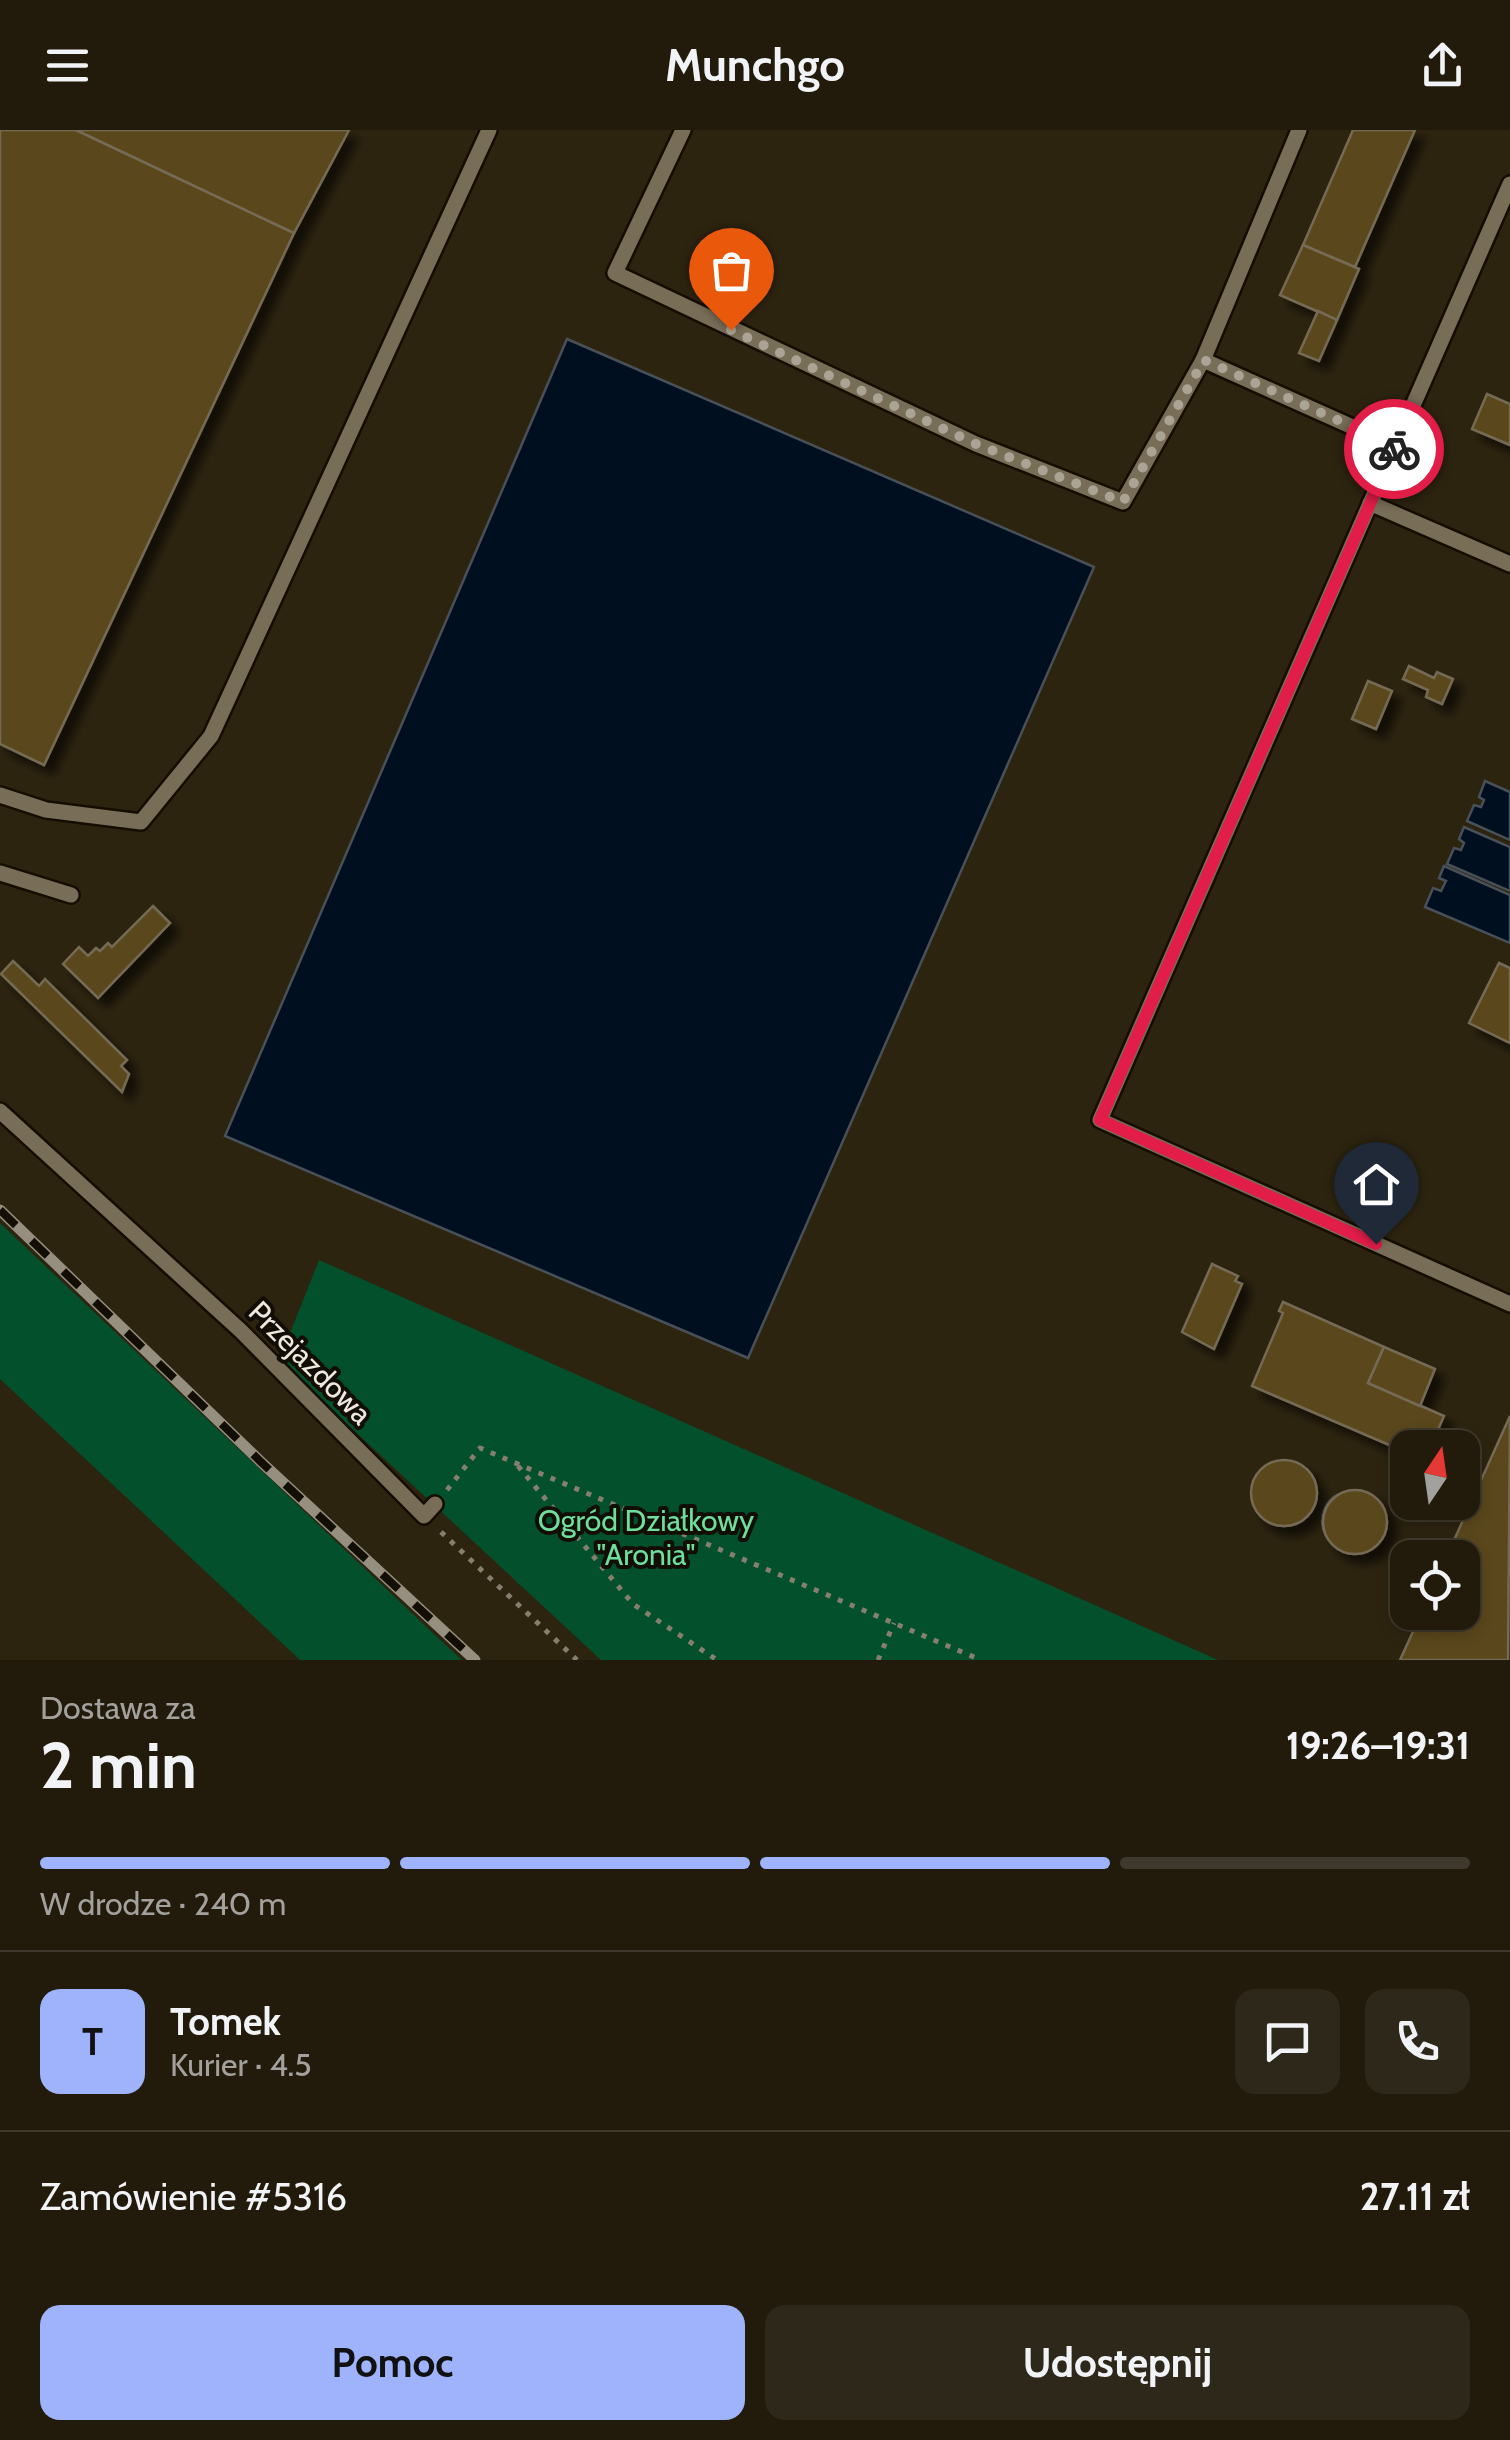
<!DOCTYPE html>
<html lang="pl">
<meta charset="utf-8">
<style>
body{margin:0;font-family:Cabin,sans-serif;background:#2e281a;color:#f1f3f6;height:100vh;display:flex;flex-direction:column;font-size:38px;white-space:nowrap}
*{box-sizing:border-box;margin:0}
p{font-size:32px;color:#a2a19d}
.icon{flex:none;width:55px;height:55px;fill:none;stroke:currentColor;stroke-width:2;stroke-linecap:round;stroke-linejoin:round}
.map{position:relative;height:1530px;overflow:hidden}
.sheet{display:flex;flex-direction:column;background:#221b0c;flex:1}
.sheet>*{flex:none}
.needle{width:65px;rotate:13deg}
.controls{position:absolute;left:1390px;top:1300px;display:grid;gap:20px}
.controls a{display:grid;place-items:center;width:90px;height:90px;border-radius:20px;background:#221b0c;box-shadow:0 5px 15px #0003,0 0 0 2px #3f392d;font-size:50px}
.pin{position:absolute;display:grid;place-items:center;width:85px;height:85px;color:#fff;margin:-102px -42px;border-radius:50% 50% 50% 0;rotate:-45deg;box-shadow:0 0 10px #0007}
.pin .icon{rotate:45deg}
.courier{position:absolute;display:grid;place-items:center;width:100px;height:100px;margin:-50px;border:8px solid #e11d48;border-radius:50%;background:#fff;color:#222;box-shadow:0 2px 12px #0007}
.overview em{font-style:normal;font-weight:800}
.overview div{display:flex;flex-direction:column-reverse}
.overview{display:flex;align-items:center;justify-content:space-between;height:170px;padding:0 40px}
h1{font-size:65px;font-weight:800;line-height:75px}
.bar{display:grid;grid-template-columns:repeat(4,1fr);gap:15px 10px;align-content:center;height:120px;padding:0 40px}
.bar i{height:12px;border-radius:8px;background:#3f392d}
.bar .selected{background:#9fb3fd}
.bar p{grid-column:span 4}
.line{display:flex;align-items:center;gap:25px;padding:0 40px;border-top:2px solid #3f392d}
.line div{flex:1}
.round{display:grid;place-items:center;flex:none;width:105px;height:105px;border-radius:20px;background:#2e281a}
.button{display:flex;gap:20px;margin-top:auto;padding:20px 40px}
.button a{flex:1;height:115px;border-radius:20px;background:#9fb3fd;color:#111;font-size:40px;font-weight:800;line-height:115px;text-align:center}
.button a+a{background:#2e281a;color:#f1f3f6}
header{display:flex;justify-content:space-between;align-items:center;height:130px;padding:0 40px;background:#221b0c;font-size:45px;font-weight:800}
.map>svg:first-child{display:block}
</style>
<header><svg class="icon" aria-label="menu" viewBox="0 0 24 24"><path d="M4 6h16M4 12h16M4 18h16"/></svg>Munchgo<svg class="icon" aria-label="share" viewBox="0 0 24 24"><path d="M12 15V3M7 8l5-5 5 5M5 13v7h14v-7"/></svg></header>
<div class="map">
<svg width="1510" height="1530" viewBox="0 0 1510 1530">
<defs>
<filter id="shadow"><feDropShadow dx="9" dy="9" stdDeviation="5" flood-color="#0009"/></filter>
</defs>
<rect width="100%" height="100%" fill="#2d2410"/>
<g fill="#02502c">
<path d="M0 1093 435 1505 462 1530H300L0 1249Z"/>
<path d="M319 1130 1218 1530H601L279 1231Z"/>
</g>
<g fill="#000f1f" stroke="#485058" stroke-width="2.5">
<path d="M567 209 1094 437 748 1228 225 1006Z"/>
<path d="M1485 651 1510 662V710L1467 691 1474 675 1481 677 1484 670 1479 667Z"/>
<path d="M1464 697 1510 717V761L1447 734 1454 718 1461 720 1464 713 1459 709Z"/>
<path d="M1444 736 1510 765V813L1425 777 1433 758 1441 761 1446 751 1439 748Z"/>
<circle cx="1285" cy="1363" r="32"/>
<circle cx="1350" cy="1390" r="28"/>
</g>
<g fill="#5a461a" stroke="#756b55" stroke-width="2.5" filter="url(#shadow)">
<path d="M0 0H76L294 103 44 635 0 614Z"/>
<path d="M76 0H349L294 103Z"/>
<path d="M1353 0H1415L1355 137 1303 115Z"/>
<path d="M1303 115 1359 139 1337 190 1280 165Z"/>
<path d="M1318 181 1337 190 1319 231 1299 223Z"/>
<path d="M1487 264 1510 274V315L1472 299Z"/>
<path d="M1409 536 1434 548 1437 542 1453 549 1442 574 1426 567 1428 560 1403 549Z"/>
<path d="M1368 551 1392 561 1376 599 1352 589Z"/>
<path d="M153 776 170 793 98 868 63 834 79 817 88 826 96 818 100 821 108 813 112 817Z"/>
<path d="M13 831 39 856 45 849 127 930 121 936 129 944 122 962 1 844Z"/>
<path d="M1499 833 1510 838V913L1469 893Z"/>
<path d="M1212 1134 1238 1146 1235 1151 1242 1154 1214 1219 1182 1202Z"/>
<path d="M1283 1172 1384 1217 1368 1253 1444 1286 1430 1318H1408V1323L1252 1256 1283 1183 1279 1181Z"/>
<path d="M1384 1217 1435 1239 1420 1276 1368 1253Z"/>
<path d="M1510 1286 1508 1530H1400L1422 1482H1462V1428H1446Z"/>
<circle cx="1284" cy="1363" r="33"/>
<circle cx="1355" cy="1392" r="32"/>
</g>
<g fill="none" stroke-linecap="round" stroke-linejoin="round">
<defs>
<g id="service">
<path d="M683 0 615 143 976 314 1123 372 1203 230"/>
<path d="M1299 0 1203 230 1395 316"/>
<path d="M1510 54 1100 990 1510 1174"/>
<path d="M1370 373 1510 434"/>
<path d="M0 665 46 680 141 692 211 606 489 0"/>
<path d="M0 743 71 765"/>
<path d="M0 981 241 1201 424 1386 435 1374"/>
</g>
</defs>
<use href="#service" stroke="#150d00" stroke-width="20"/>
<g stroke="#867f6f" stroke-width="5" stroke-dasharray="5 8" stroke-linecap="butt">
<path d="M518 1336 633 1474 717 1530"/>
<path d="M447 1360 480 1318 981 1530"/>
<path d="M441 1402 577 1530"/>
<path d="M878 1530 894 1493"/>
</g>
<use href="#service" stroke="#786d57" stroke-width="15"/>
<defs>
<path id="rail" d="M0 1080 261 1332 475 1530"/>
</defs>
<use href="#rail" stroke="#968f7f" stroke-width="11"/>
<use href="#rail" stroke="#120e06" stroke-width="8" stroke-dasharray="22" stroke-linecap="butt"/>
</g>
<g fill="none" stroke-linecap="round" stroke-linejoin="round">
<path stroke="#aba495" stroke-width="10" stroke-dasharray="0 18" d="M731 200 976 314 1123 372 1204 230 1395 316 1394 319"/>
<path stroke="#e11d48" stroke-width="12" d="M1376 1114 1100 990 1394 319"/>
</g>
<g text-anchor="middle" stroke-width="8" stroke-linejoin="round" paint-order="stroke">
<g font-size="30" fill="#efe9dd" stroke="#120e06">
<text transform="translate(310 1233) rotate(45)" y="10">Przejazdowa</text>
</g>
<g font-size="30" fill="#6ede9b" stroke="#120e06">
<text x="646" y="1401">Ogród Działkowy<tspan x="646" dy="34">"Aronia"</tspan></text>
</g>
</g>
</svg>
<div class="controls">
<a><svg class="needle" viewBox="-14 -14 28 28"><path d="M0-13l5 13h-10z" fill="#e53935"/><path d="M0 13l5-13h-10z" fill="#a2a19d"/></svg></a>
<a><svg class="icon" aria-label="locate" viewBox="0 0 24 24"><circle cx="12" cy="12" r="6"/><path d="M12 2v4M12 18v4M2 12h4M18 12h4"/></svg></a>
</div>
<div class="pin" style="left:731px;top:200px;background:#ea580c"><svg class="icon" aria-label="bag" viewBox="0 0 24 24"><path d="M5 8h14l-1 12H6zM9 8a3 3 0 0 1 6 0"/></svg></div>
<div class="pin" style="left:1376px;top:1114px;background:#1f2937"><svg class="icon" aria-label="home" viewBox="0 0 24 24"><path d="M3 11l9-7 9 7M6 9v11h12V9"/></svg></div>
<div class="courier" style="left:1394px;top:319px"><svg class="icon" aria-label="bike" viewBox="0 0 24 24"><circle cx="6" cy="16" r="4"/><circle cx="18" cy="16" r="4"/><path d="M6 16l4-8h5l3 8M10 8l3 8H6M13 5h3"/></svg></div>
</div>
<section class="sheet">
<div class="overview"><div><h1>2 min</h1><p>Dostawa za</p></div><em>19:26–19:31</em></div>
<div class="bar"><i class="selected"></i><i class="selected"></i><i class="selected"></i><i></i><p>W drodze · 240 m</p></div>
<div class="line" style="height:180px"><b class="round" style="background:#9fb3fd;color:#111">T</b><div><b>Tomek</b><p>Kurier · 4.5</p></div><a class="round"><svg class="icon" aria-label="chat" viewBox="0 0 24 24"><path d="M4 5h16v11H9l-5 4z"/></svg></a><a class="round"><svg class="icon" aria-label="phone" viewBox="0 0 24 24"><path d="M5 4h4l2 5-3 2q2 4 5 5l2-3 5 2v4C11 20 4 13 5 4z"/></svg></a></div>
<div class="line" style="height:130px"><div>Zamówienie #5316</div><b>27.11 zł</b></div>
<div class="button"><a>Pomoc</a><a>Udostępnij</a></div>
</section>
